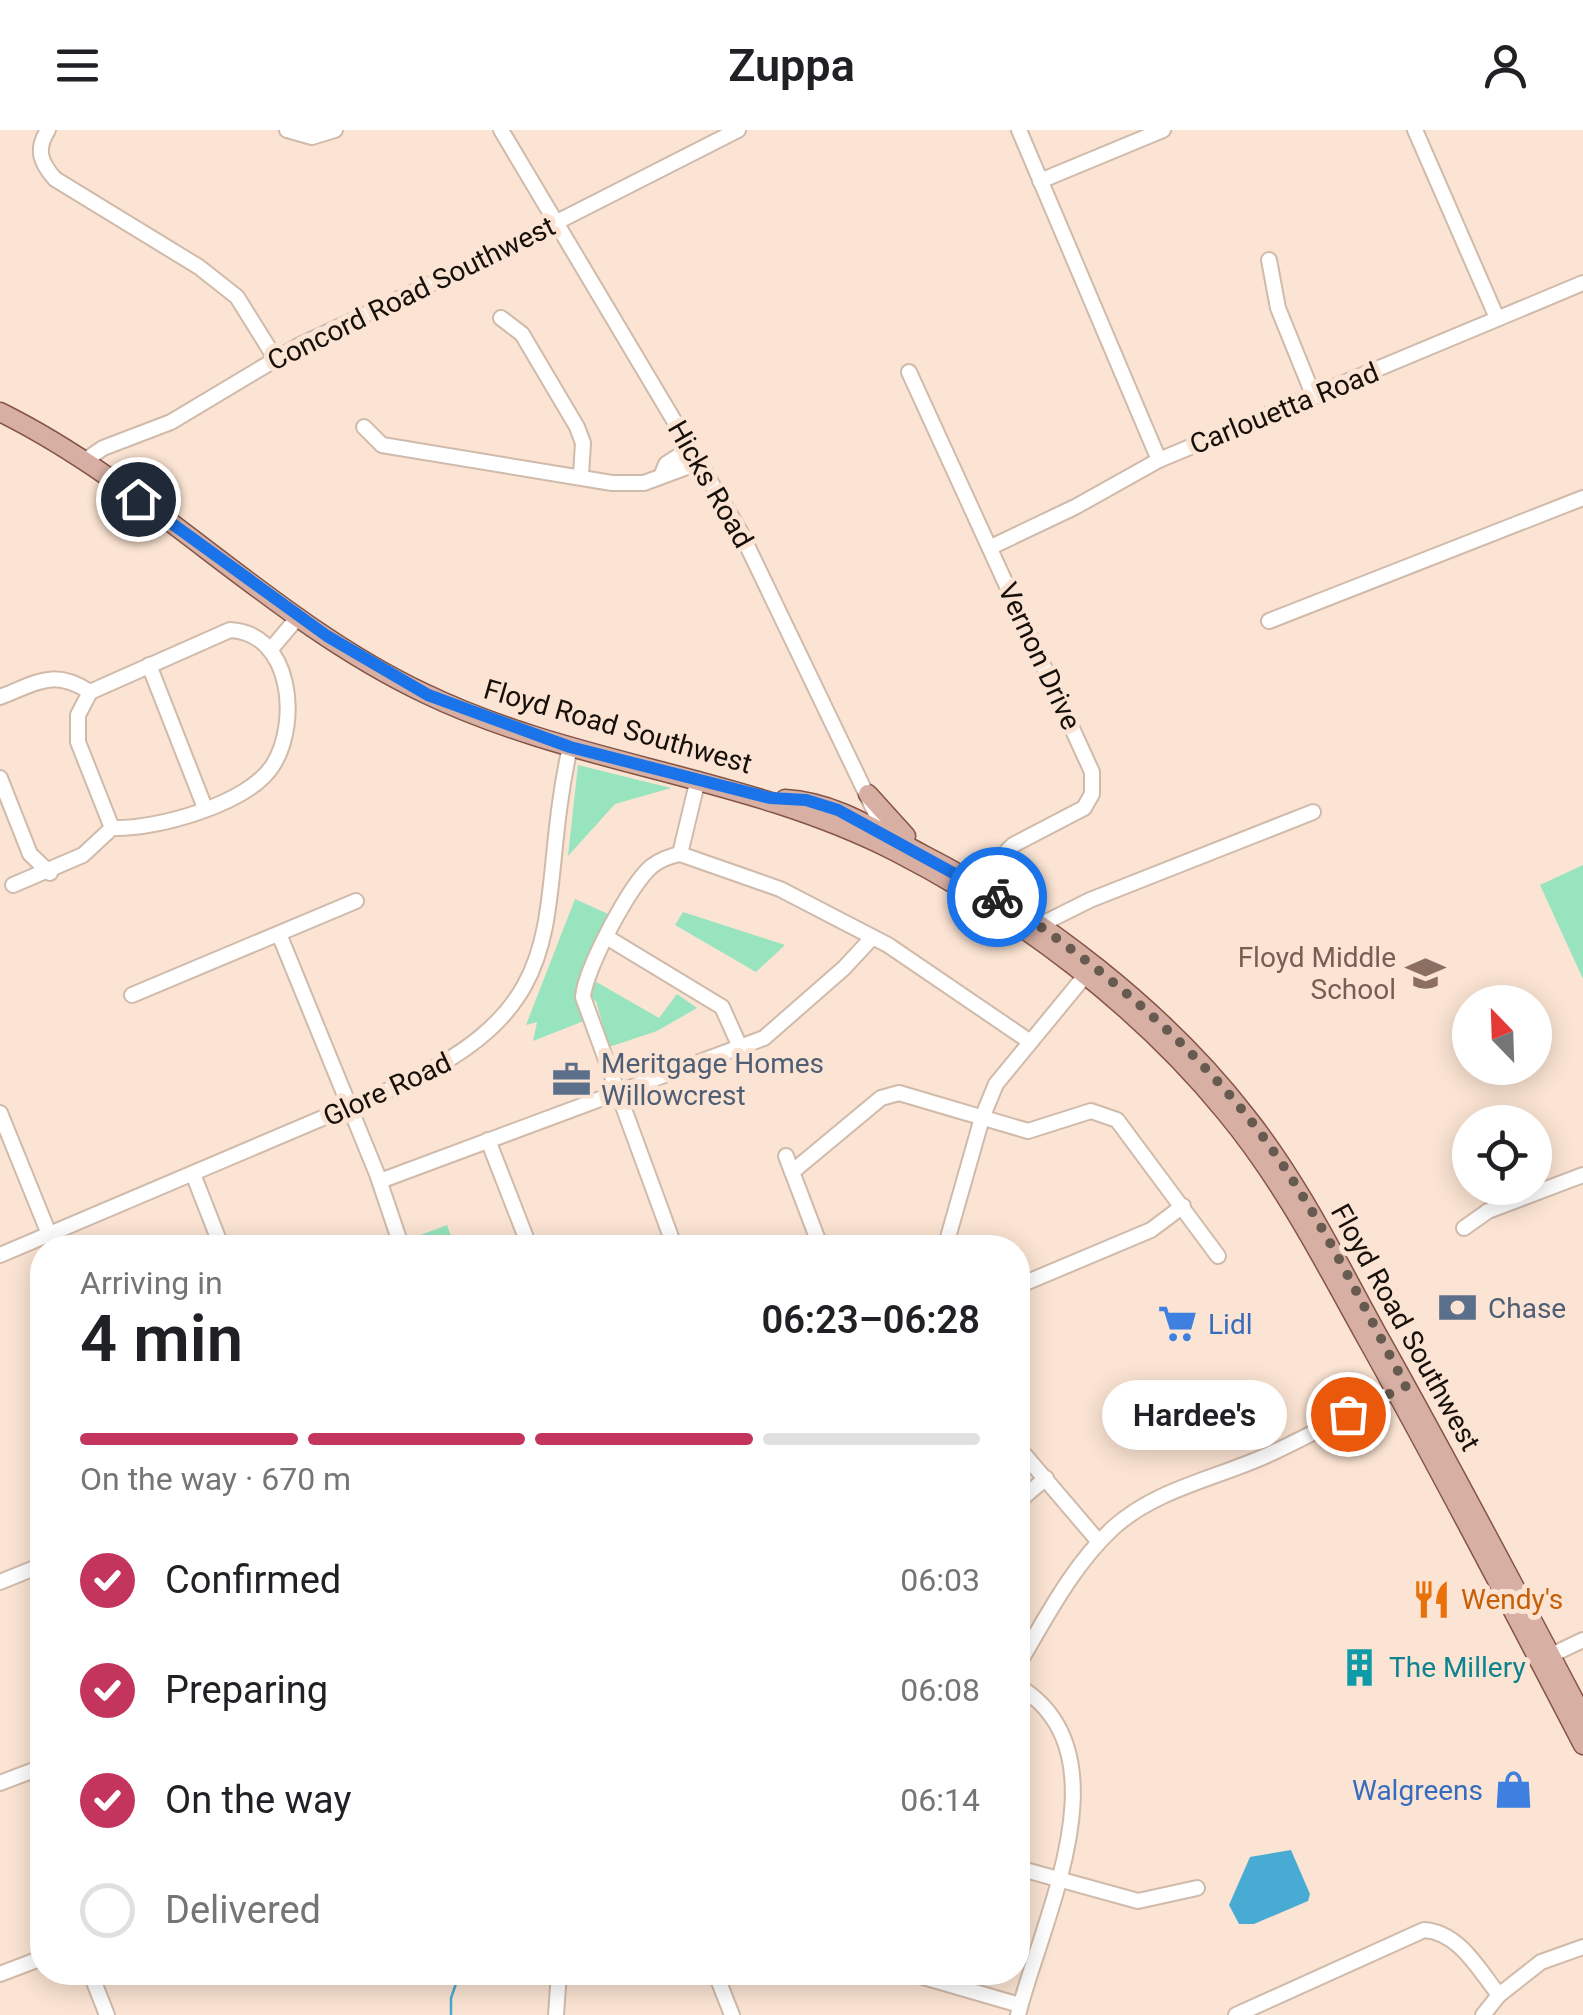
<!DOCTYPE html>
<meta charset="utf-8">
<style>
body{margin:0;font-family:Roboto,sans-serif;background:#f6f6f6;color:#202124;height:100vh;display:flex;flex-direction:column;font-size:38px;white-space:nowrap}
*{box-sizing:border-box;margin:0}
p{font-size:32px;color:#757577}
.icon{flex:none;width:55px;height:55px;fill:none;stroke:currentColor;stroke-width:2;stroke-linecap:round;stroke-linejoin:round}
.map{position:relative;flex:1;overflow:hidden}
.details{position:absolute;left:30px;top:1105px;width:1000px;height:750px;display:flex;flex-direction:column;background:#fff;border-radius:40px;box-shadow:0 5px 25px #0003}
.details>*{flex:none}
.needle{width:65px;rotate:337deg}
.controls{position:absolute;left:1452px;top:855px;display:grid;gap:20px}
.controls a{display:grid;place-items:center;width:100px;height:100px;border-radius:50%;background:#fff;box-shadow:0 5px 25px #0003;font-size:50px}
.pin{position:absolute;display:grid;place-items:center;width:85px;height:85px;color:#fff;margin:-42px;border:5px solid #fff;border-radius:50%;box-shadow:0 2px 10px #0007}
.courier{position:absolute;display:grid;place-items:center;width:100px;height:100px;margin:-50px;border:8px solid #1a73e8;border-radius:50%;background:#fff;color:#222;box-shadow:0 2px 12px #0007}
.bubble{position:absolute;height:70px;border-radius:35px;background:#fff;box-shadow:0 5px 25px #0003;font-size:32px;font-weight:600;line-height:70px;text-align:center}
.overview em{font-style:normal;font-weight:600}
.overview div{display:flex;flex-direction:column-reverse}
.overview{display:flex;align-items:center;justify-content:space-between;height:170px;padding:0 50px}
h1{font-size:65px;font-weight:600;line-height:75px}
.bar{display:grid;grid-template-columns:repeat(4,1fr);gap:15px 10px;align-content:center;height:120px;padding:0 50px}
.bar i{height:12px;border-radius:8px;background:#e0e0e0}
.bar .on{background:#c4355e}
.bar p{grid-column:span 4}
ol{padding:0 50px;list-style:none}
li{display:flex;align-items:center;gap:30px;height:110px}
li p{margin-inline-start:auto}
li .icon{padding:10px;border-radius:50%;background:#c4355e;color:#fff;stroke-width:4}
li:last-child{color:#757577}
li i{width:55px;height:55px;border:5px solid #e0e0e0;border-radius:50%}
header{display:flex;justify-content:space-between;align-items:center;height:130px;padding:0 50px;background:#fff;font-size:45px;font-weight:600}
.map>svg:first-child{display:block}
</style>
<header><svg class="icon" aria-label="menu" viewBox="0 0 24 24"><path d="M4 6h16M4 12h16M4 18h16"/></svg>Zuppa<svg class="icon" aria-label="person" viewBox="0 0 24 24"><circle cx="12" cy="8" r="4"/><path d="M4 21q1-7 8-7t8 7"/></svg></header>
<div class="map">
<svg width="1583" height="1885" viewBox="0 0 1583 1885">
<rect width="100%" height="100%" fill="#fbe4d3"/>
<g fill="#98e4be">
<path d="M578 635 671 658 615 674 568 726Z"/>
<path d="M1583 735V849L1540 755Z"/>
<path d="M575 769 617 788 583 873 589 889 533 911 537 892 526 895Z"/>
<path d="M683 782 785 815 756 842 675 795Z"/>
<path d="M593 850 659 888 677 864 697 878 657 901 609 917 596 871 590 870Z"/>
<path d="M447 1095 455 1117H410V1109Z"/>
</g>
<path fill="#47abd4" d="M1291 1720 1310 1764 1308 1771 1254 1794H1239L1229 1775 1250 1727Z"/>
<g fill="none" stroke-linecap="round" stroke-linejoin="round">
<path stroke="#47abd4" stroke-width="2.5" d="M451 1885V1868L460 1842"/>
<defs>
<g id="minor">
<path d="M48 0C35 20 41 33 55 49L199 137 237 167 275 228"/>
<path d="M287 0 312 7 335 0"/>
<path d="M501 0 741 403 887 707"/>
<path d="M1019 0 1159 330"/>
<path d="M1415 0 1497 188"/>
<path d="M1040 51 1163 0"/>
<path d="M1269 130 1278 178 1314 267"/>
<path d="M501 188 522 204 577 297 583 313 581 345"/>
<path d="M909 242 1092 642V664L1084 678 1013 715 970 758"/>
<path d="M364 297 382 315 612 353H644L698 333"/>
<path d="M87 329 103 318 171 292 298 216 480 131 738 0"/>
<path d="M662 344 666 334 689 319"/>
<path d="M991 417 1075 377 1159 330 1583 153"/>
<path d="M1269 491 1583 368"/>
<path d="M230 500C292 503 300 592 273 635 249 674 155 700 112 698L78 612V585L90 562Z"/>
<path d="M271 519 299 486"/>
<path d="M149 535 205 678"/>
<path d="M0 567C37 553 53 538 90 562"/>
<path d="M0 648 30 724 50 743"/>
<path d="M680 724 698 649"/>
<path d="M13 755 83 725 112 698"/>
<path d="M1040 795 1090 770 1313 682"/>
<path d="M279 804 377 1044 402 1118"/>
<path d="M608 808 722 877 740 917"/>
<path d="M132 865 356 771"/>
<path d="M0 983 49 1104"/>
<path d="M488 1010 530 1118"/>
<path d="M786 1026 821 1118"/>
<path d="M792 1042 881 968 899 963 1028 1001 1091 981 1117 990 1218 1126"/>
<path d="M193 1044 222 1118"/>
<path d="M380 1051 764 908 844 838 870 810"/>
<path d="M1464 1098 1488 1081 1583 1045"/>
<path d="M675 1118 583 867C585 840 630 754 652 736 660 730 670 726 680 724L780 759 888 815 1029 911"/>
<path d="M945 1118 982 988 996 954 1084 847"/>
<path d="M0 1125 398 956C585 871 533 782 570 617"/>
<path d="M1018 1156 1151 1100 1183 1076"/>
<path d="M1018 1317 1099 1412"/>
<path d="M1018 1372 1046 1348"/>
<path d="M0 1452 42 1435"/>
<path d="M1543 1529 1583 1510"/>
<path d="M1018 1535C1046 1488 1072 1436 1113 1398 1157 1358 1219 1348 1272 1323 1315 1303 1358 1279 1401 1258"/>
<path d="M1018 1556C1129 1622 1041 1791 1018 1885"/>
<path d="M0 1653 42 1637"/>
<path d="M1018 1738 1138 1771 1197 1758"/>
<path d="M90 1842 107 1885"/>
<path d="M715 1842 732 1885"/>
<path d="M906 1842 1020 1875"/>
<path d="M0 1844 42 1828"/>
<path d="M1499 1865 1541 1832 1583 1817"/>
<path d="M556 1885 559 1842"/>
<path d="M1236 1885 1424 1800C1459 1802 1479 1840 1499 1865L1483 1885"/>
</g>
<g id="major">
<path d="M0 282C152 357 270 490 424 563 575 636 746 645 896 722 1017 784 1140 877 1226 983 1284 1053 1325 1134 1369 1213 1443 1346 1513 1480 1583 1615"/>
<path d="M868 664 906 706"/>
<path d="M785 669C838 672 879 702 924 725 1041 785 1166 882 1246 986 1298 1051 1335 1127 1375 1200 1447 1328 1515 1457 1583 1587"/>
</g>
</defs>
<use href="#minor" stroke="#d0baaa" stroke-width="18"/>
<use href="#major" stroke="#845445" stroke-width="21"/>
<use href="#minor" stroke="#fff" stroke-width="14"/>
<use href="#major" stroke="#d8afa3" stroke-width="18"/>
</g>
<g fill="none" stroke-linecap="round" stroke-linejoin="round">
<path stroke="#675a50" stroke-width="10" stroke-dasharray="0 18" d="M997 767C1087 826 1175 898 1243 981 1310 1063 1356 1163 1406 1256L1348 1284"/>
<path stroke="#1a73e8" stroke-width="12" d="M138 369 327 506 428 565 570 617 770 668 806 670 838 680 997 767"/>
</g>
<defs>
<symbol id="school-bare" viewBox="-9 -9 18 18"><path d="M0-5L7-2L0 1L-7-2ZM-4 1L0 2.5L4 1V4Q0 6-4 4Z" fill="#8d6e63" stroke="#fbe4d3" stroke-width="2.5" paint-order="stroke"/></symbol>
<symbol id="office-bare" viewBox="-9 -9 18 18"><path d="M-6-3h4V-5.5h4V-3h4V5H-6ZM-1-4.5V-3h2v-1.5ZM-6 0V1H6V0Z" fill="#5c6f8a" stroke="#fbe4d3" stroke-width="2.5" paint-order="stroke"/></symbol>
<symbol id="bank-bare" viewBox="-9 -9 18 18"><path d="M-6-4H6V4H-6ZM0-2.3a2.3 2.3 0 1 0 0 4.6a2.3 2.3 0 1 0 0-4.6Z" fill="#5c6f8a" stroke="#fbe4d3" stroke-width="2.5" paint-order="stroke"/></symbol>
<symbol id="supermarket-bare" viewBox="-9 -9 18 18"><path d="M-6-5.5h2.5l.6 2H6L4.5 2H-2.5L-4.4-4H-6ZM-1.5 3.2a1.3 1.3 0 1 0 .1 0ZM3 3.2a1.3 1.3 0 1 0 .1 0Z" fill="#3f7fe0" stroke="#fbe4d3" stroke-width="2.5" paint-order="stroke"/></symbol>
<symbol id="restaurant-bare" viewBox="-9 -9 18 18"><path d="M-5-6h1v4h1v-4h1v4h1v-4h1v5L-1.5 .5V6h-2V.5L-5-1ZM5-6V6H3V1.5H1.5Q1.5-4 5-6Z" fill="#e8710a" stroke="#fbe4d3" stroke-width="2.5" paint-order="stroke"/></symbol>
<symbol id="building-bare" viewBox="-9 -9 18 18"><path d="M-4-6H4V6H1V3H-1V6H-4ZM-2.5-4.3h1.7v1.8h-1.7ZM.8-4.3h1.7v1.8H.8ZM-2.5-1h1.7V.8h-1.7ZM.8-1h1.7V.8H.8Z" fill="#0f9aa8" stroke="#fbe4d3" stroke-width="2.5" paint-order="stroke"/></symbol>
<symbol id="shop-bare" viewBox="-9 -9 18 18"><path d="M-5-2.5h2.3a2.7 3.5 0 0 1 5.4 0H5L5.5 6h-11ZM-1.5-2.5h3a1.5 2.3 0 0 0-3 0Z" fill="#3f7fe0" stroke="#fbe4d3" stroke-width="2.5" paint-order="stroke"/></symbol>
</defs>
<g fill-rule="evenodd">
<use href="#school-bare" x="1398" y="816" width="55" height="55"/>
<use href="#office-bare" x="544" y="922" width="55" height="55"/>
<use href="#bank-bare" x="1430" y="1150" width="55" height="55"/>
<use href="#supermarket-bare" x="1150" y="1166" width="55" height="55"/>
<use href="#restaurant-bare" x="1404" y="1442" width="55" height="55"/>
<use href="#building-bare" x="1332" y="1510" width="55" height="55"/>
<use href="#shop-bare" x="1486" y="1632" width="55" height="55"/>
</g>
<g text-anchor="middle" stroke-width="10" stroke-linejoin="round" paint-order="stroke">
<g font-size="28" fill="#17100a" stroke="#fbe4d3">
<text transform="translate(411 163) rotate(-26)" y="10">Concord Road Southwest</text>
<text transform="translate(1284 278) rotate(-22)" y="10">Carlouetta Road</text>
<text transform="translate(711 354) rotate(60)" y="10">Hicks Road</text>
<text transform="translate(1040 526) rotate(65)" y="10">Vernon Drive</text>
<text transform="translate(618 596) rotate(16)" y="10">Floyd Road Southwest</text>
<text transform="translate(387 959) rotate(-25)" y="10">Glore Road</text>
<text transform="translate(1406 1197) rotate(61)" y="10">Floyd Road Southwest</text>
</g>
<g font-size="28" fill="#785e54" stroke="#fbe4d3" text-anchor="end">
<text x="1396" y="837">Floyd Middle<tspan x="1396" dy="32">School</tspan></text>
</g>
<g font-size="28" fill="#4e5e75" stroke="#fbe4d3" text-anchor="start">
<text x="601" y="943">Meritgage Homes<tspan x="601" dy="32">Willowcrest</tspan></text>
<text x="1488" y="1188">Chase</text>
</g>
<g font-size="28" fill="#366cbe" stroke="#fbe4d3" text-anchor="start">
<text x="1208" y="1204">Lidl</text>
<text x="1483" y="1670" text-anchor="end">Walgreens</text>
</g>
<g font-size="28" fill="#c56008" stroke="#fbe4d3" text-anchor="start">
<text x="1461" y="1479">Wendy's</text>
</g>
<g font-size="28" fill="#0d838f" stroke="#fbe4d3" text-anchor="start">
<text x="1389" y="1547">The Millery</text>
</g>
</g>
</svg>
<div class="controls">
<a><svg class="needle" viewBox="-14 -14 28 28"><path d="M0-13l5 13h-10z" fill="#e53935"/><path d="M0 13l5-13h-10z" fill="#757577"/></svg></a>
<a><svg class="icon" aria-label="locate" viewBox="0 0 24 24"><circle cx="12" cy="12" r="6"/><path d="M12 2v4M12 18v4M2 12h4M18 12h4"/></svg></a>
</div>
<div class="pin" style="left:1348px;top:1284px;background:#ea580c"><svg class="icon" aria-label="bag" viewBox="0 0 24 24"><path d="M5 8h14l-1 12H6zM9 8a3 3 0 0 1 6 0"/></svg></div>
<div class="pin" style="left:138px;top:369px;background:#1f2937"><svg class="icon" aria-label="home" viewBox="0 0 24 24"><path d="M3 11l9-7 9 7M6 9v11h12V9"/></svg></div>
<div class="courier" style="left:997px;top:767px"><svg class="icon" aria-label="bike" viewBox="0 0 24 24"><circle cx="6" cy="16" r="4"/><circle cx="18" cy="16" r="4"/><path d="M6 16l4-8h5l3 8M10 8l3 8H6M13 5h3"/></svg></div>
<div class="bubble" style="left:1102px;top:1250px;width:185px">Hardee's</div>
<section class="details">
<div class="overview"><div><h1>4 min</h1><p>Arriving in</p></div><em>06:23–06:28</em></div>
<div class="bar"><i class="on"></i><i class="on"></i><i class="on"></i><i></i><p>On the way · 670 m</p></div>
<ol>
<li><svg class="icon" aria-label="check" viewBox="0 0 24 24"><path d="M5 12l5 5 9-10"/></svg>Confirmed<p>06:03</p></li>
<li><svg class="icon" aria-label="check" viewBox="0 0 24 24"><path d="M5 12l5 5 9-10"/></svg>Preparing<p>06:08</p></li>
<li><svg class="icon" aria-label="check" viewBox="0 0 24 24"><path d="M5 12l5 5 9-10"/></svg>On the way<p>06:14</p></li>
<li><i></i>Delivered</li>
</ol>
</section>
</div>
